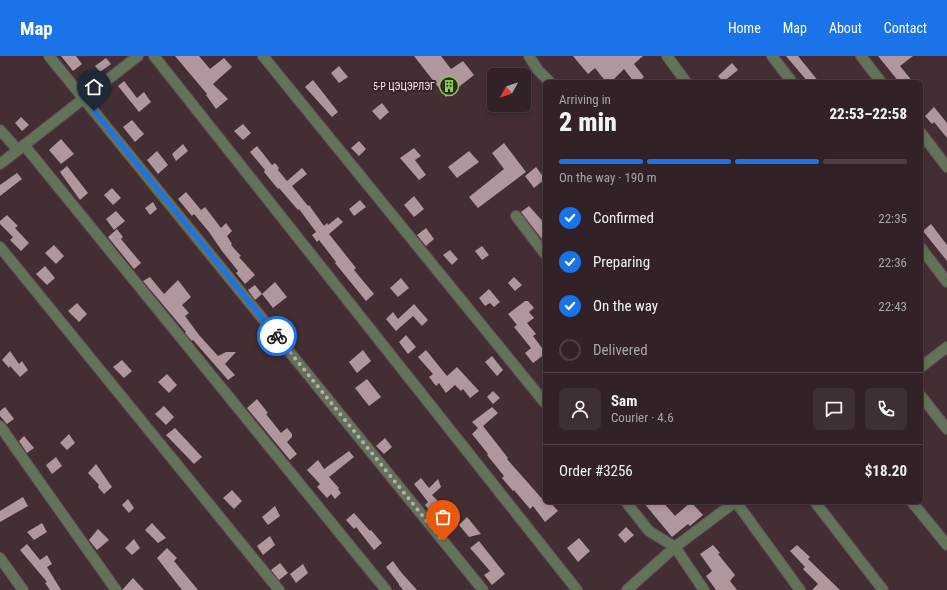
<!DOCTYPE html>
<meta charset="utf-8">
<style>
body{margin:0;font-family:"Roboto Condensed",sans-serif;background:#3d2f33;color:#f1f3f6;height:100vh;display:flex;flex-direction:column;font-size:15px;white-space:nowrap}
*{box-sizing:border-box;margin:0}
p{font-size:13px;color:#a8a4a7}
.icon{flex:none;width:22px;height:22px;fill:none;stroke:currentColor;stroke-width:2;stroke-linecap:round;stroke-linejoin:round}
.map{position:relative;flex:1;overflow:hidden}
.drawer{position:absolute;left:543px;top:24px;width:380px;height:424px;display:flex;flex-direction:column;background:#322227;border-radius:6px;box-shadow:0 2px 6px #0003,0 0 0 1px #4d3f44}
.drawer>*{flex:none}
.needle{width:26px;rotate:230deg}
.tools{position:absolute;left:487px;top:12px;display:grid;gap:8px}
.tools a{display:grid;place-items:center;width:44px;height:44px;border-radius:6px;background:#322227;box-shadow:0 2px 6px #0003,0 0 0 1px #4d3f44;font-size:20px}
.pin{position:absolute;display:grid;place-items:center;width:34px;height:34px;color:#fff;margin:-41px -17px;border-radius:50% 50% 50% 0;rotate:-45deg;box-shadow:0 0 4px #0007}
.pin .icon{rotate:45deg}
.courier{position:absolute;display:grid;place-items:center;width:40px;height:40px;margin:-20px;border:3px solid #1a73e8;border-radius:50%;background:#fff;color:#222;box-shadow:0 1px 5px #0007}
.overview em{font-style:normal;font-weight:800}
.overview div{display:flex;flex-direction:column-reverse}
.overview{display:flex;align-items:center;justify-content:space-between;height:68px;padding:0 16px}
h1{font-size:26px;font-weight:800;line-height:30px}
.bar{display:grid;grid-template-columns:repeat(4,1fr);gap:6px 4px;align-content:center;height:48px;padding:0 16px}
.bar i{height:5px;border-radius:3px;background:#4d3f44}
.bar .selected{background:#1a73e8}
.bar p{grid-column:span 4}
.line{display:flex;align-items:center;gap:10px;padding:0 16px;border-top:1px solid #4d3f44}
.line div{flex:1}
.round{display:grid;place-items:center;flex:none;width:42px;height:42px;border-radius:6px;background:#3d2f33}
ol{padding:0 16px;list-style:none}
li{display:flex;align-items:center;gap:12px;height:44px}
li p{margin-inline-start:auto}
li .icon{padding:4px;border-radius:50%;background:#1a73e8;color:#fff;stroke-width:4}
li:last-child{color:#a8a4a7}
li i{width:22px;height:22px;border:2px solid #4d3f44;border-radius:50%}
header{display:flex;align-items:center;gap:24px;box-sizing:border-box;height:56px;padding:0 20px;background:#1a73e8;color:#fff}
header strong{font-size:19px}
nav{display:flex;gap:22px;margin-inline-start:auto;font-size:14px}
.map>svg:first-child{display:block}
</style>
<header>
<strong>Map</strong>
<nav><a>Home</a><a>Map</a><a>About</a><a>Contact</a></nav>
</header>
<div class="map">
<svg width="947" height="534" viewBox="0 0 947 534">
<rect width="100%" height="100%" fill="#432e34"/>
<g fill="#b0969d">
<path d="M61 0H76L82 8 73 15Z"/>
<path d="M175 0H199L210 13 224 2 232 11 213 28 228 43 216 53 206 39 207 38Z"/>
<path d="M414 0H441L451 13 463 5 474 19 446 41Z"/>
<path d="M573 0H643L634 8 644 21 638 26H634L624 13 611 26H606L595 12 588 18Z"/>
<path d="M786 0H798L819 26H808Z"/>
<path d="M878 0H913L900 10 913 26H899Z"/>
<path d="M106 2 111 8 100 16 95 10Z"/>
<path d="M732 7 738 14 723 26 718 20Z"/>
<path d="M339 10 348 21 339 27 331 17Z"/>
<path d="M313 24 338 56 332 61 305 31Z"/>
<path d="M124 25 137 42 144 36 151 46 139 56 118 30Z"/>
<path d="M382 47 389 56 380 64 372 55Z"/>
<path d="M934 51 947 67V82L934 66 932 68 925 60Z"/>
<path d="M21 61 29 69 22 75 15 67Z"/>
<path d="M132 64 144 78 135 86 123 71Z"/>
<path d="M243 68 251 77 243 84 234 75Z"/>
<path d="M61 83 74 98 61 108 49 94Z"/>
<path d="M359 85 366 93 359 100 351 92Z"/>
<path d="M504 87 526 116 478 152 469 141 504 113 492 97Z"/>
<path d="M183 88 188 95 176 105 172 98Z"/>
<path d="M257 90 272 109 275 107 279 112 278 114 287 125 302 112 307 118 292 130 308 150 309 149 324 170 327 167 328 169 338 161 343 166 329 178 356 212 354 214 374 238 366 245 335 207 336 206 319 184 317 186 312 179 316 176 299 153 298 154 279 132 278 133 264 116 265 114 250 96Z"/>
<path d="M414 92 421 100 415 104 426 119 419 124 400 102Z"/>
<path d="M157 95 168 109 158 118 147 104Z"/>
<path d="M469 95 479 106 457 122 448 111Z"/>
<path d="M67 110 88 137 80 144 60 116Z"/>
<path d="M536 111 545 123 534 132 525 120Z"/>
<path d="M17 117 22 123 0 140V129Z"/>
<path d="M112 132 121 142 113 149 104 139Z"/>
<path d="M186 136 201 154 205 151 221 172 226 167 232 175 227 180 232 188 231 189 241 200 239 201 255 219 245 228 236 217 238 215 222 195 209 176 194 158 192 160 178 143Z"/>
<path d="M414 140 424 153 414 161 404 149Z"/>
<path d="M360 144 366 151 354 160 349 153Z"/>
<path d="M153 146 157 153 150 159 145 152Z"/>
<path d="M529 150 545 168V187L521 156Z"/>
<path d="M116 155 125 165 114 174 106 163Z"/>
<path d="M7 159 18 170 15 172 29 187 21 195 10 184 13 181 0 168V165Z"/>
<path d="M931 168 947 189V205L923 175Z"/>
<path d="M426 172 434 183 426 190 417 179Z"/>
<path d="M117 173 123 181 121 183 141 207 134 213 108 181Z"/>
<path d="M54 189 64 200 56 208 45 197Z"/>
<path d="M482 190 489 199 482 204 475 195Z"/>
<path d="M450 194 458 203 452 209 443 199Z"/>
<path d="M45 210 55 222 47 229 36 218Z"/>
<path d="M150 221 164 238 178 224 191 241 182 249 189 257 185 260 199 279 218 300 226 296H236L225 308 235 319 228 324 193 284 192 285 185 277 186 276 143 225Z"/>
<path d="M514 221 522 229 515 235 508 227Z"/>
<path d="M401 222 409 232 398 241 390 232Z"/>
<path d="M275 226 287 241 273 252 262 238Z"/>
<path d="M255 229 262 238 255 244 248 234Z"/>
<path d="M489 233 500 246 494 251 490 247 485 250 479 242Z"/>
<path d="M525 245H528L534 252 529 256 534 262 527 267 536 278 533 280 545 296V298L533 307 525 297 531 292 514 271 517 269 508 258Z"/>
<path d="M77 247 87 258 79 266 68 255Z"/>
<path d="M414 248 428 264 422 270 413 260 396 275 386 263 393 256 398 263Z"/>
<path d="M406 279 416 291 408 298 399 286Z"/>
<path d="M363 294 371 305 357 317 349 306Z"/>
<path d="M426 294 447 320 457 311 479 335 470 342 463 333 461 335 455 329 446 337 439 327 436 330 429 321 433 318 418 301Z"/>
<path d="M10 295 19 308 22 305 28 314 20 321 10 310 9 312 2 304Z"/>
<path d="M492 300 503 314 497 320 485 306Z"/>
<path d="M122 304 132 315 124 322 113 311Z"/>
<path d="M167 318 177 329 169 337 158 326Z"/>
<path d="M367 323 381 341 369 350 355 332Z"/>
<path d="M493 335 500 342 493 348 487 341Z"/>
<path d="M257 343 268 357 266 358 281 377 287 372 292 378V381L287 386 297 398 290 404 247 352Z"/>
<path d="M164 350 174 361 166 369 155 358Z"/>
<path d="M5 351 14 363 7 368 0 360V355Z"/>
<path d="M492 351 498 357 483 370 508 402 507 403 545 446H550L558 455 545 466 533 450 530 453 514 434 513 435 502 422 504 420 487 399 488 398 472 378 478 372 472 366Z"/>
<path d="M175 372 202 401 194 408 166 379Z"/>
<path d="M69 378 75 387 67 394 60 387Z"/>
<path d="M24 380 34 392 27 397 19 385Z"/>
<path d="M385 382 392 391 384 398 376 390Z"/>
<path d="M349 395 354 401 329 421 339 432 338 433 341 437 335 443 331 438 327 442 317 431 320 428 307 414 318 404 324 413Z"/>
<path d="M56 401 62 410 52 418 46 409Z"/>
<path d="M96 408 112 431 104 438 98 431 99 429 88 417Z"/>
<path d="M421 422 429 432 438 423 441 431 432 439 438 445 435 448 440 455 434 460 425 449 428 446 414 428Z"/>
<path d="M232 434 242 445 234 453 223 442Z"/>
<path d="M23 441 28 450 0 466V455Z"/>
<path d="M128 443 134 452 129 457 122 449Z"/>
<path d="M643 446H663L675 460 691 446 703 459 690 470 688 468 672 481Z"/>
<path d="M275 450 280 460 268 469 262 461Z"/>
<path d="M354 457 370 475 371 474 382 487 374 494 356 471 354 473 346 464Z"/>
<path d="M467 461 481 478 469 481 459 469Z"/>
<path d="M42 467 47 476 34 484 27 476Z"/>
<path d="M152 467 166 482 158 487 145 474Z"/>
<path d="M626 471 634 479 625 487 618 479Z"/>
<path d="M98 473 109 484 97 494 89 484Z"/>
<path d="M270 480 275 489 263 499 257 490Z"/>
<path d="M579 482 590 495 578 506 567 492Z"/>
<path d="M134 483 140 492 132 499 125 492Z"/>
<path d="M479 485 505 518 492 529 484 519 490 515 470 492Z"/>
<path d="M27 488 40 504 47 499 52 508 47 511 61 534H50L45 527 47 526 20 494Z"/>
<path d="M713 489 720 497 718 498 735 519 730 525 737 534H716L706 520 712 515 700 498Z"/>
<path d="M797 489 810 501 808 503 840 534H812L818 528 803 513 805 511 790 495Z"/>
<path d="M167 492 177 502 174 505 198 534H182L157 502Z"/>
<path d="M393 505 400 515 417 534H403L399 529V528L386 511Z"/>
<path d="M280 507 288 517 279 524 271 514Z"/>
<path d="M303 508 308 517 296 527 290 518Z"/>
<path d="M133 522 144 534H122Z"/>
</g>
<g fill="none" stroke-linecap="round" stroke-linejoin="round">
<defs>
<g id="minor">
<path d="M49 0 483 534"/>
<path d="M154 0 577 534"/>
<path d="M263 0 545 347"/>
<path d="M529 0 538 14 550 26"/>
<path d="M667 0 686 26"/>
<path d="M772 0 792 26"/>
<path d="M861 0 881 26"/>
<path d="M0 74 18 94"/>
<path d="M921 77 947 111"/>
<path d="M24 89 386 534"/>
<path d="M0 108 138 0"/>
<path d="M516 160 545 198"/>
<path d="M0 191 279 534"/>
<path d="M921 192 947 226"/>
<path d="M921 311 947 291"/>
<path d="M921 340 947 373"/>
<path d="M0 370 116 534"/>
<path d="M626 446 649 475 675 491 704 534"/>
<path d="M736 446 800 534"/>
<path d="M815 446 883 534"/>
<path d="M912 446 947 489"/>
<path d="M0 502 23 534"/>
<path d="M627 534 675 491 735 446"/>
</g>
</defs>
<use href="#minor" stroke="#614d52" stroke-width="12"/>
<use href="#minor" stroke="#637359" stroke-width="10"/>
</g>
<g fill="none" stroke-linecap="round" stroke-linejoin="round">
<path stroke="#bcabb0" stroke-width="4" stroke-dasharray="0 7.2" d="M277 280 443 485"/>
<path stroke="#1a73e8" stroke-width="5" d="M94 55 277 280"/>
</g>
<defs>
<symbol id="building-ring" viewBox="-11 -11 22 22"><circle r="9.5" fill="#38242a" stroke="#85cf4c" stroke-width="1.5"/><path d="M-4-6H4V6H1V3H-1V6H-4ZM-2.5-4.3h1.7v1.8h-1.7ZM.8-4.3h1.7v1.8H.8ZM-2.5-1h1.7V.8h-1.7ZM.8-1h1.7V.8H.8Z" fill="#85cf4c"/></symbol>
</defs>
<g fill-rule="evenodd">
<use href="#building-ring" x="438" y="19" width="22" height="22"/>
</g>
<g text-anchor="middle" stroke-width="4" stroke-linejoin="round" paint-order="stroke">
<g font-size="10" fill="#fdeef2" stroke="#38242a" text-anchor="end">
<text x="435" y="34">5-Р ЦЭЦЭРЛЭГ</text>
</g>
</g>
</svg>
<div class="tools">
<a><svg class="needle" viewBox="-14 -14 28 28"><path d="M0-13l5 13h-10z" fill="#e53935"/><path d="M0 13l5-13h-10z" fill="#a8a4a7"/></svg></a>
</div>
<div class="pin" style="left:443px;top:485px;background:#ea580c"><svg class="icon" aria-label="bag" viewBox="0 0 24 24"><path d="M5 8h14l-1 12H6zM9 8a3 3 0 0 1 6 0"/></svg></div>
<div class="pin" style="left:94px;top:55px;background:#1f2937"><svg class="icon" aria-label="home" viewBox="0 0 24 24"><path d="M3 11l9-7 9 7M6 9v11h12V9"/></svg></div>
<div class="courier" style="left:277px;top:280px"><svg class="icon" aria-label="bike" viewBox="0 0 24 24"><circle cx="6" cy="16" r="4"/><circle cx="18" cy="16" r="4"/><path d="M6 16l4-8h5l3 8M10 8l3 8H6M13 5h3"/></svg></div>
<section class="drawer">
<div class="overview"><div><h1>2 min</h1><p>Arriving in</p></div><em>22:53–22:58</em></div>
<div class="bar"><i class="selected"></i><i class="selected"></i><i class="selected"></i><i></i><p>On the way · 190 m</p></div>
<ol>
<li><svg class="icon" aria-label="check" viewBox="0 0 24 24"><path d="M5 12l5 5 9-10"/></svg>Confirmed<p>22:35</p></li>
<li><svg class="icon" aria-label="check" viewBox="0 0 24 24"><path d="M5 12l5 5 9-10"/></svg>Preparing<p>22:36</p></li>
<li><svg class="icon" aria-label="check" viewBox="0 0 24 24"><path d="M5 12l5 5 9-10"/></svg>On the way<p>22:43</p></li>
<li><i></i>Delivered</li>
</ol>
<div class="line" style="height:72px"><a class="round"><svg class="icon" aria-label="person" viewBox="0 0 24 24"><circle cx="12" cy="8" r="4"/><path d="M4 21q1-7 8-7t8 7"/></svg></a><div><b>Sam</b><p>Courier · 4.6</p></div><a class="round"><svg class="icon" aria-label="chat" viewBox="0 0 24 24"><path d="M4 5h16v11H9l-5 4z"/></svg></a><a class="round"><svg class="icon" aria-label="phone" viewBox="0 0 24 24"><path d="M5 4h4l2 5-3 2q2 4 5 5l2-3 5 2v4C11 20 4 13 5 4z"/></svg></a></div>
<div class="line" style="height:52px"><div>Order #3256</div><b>$18.20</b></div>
</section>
</div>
